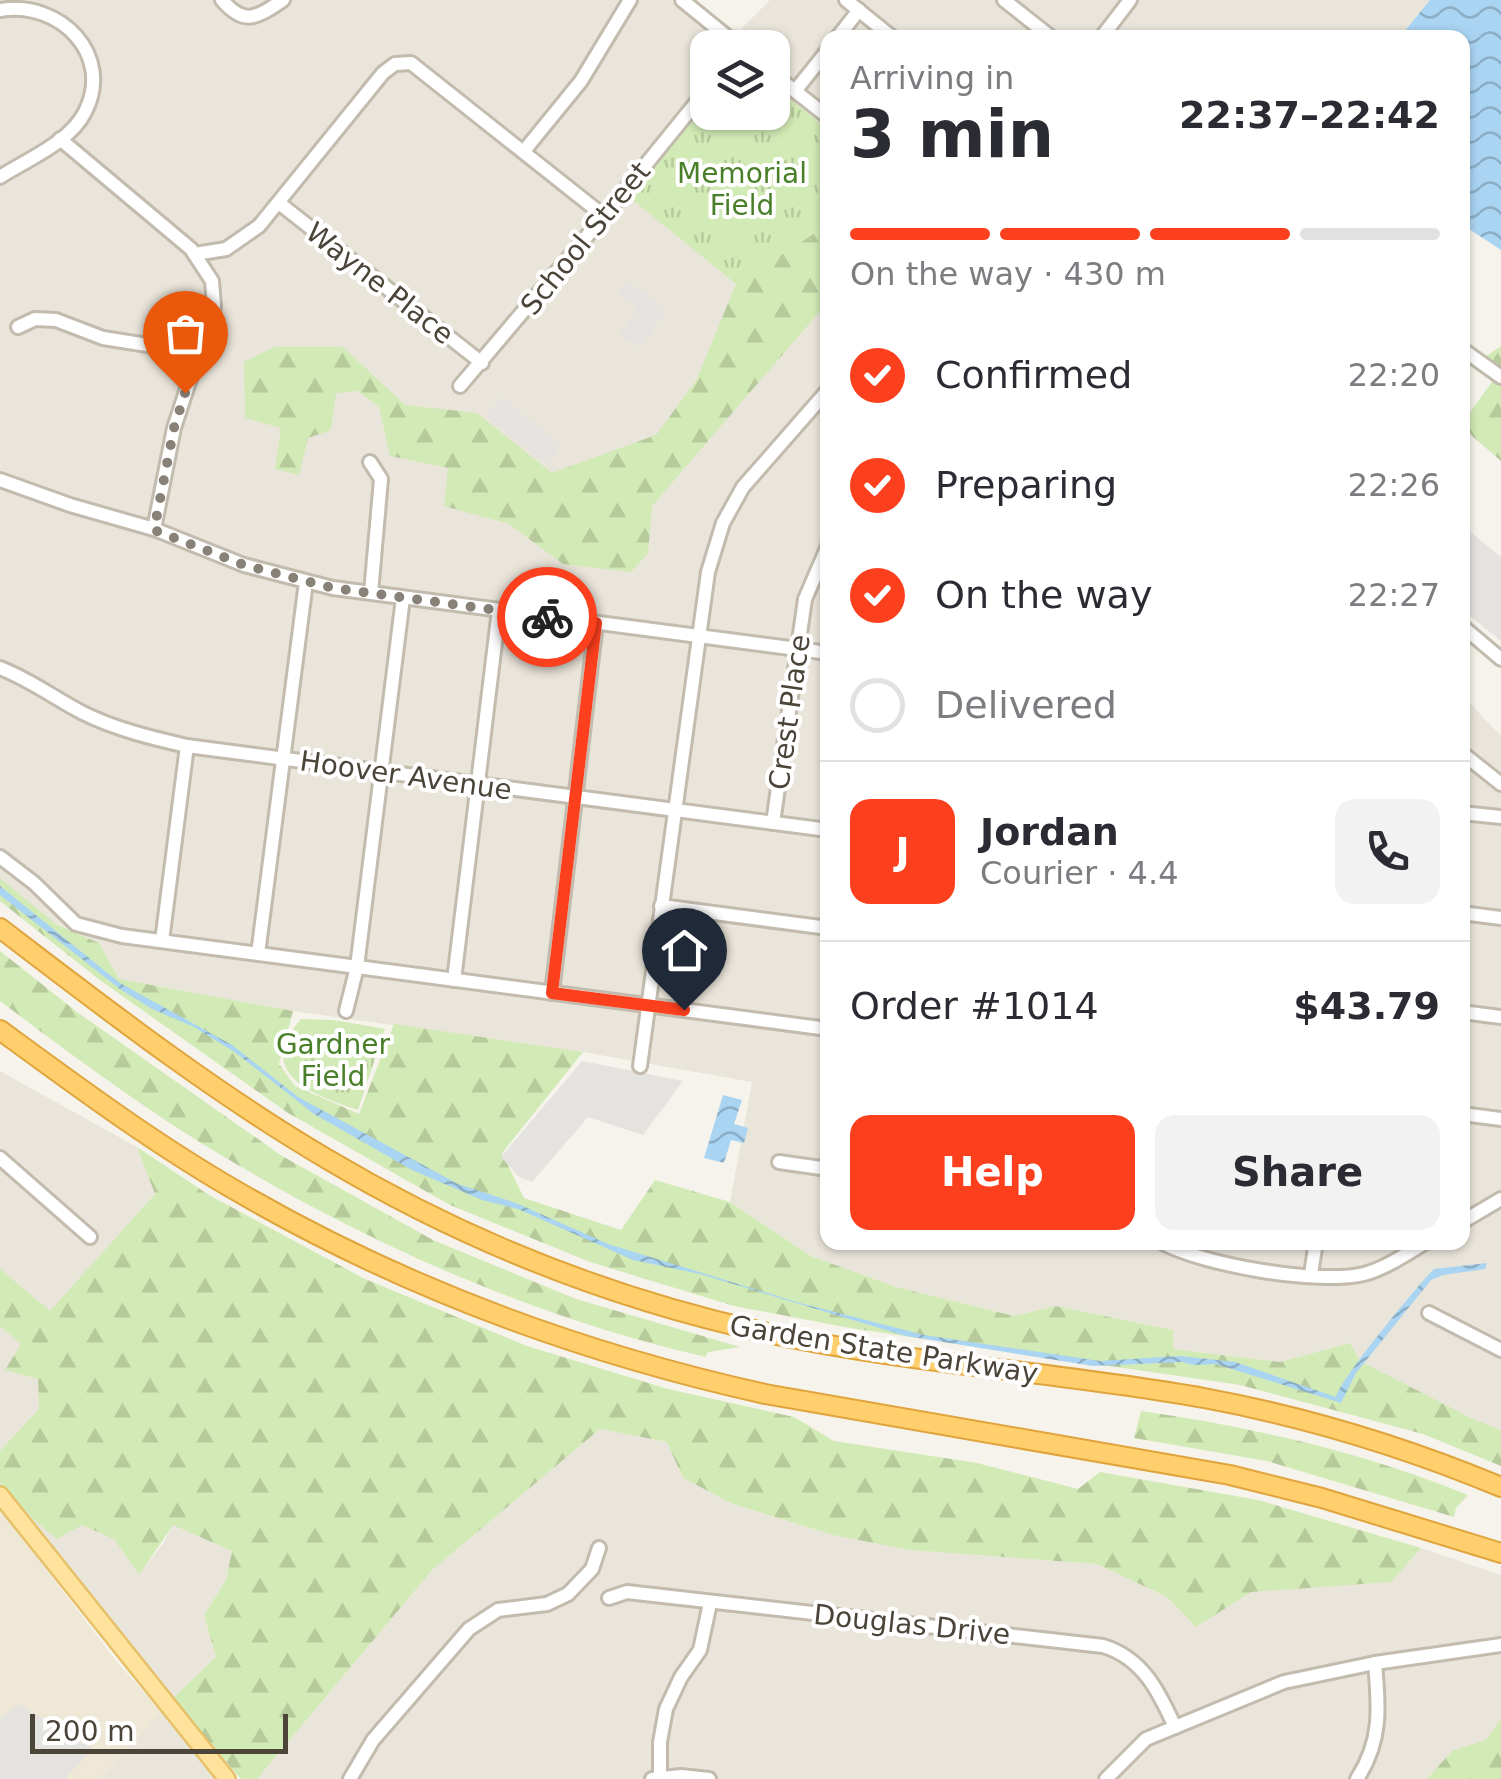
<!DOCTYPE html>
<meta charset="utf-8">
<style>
body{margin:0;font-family:"DejaVu Sans",sans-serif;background:#f2f2f3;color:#2b2b33;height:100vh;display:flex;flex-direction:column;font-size:38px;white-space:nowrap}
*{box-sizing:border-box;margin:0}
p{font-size:32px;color:#7c7c81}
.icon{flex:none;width:55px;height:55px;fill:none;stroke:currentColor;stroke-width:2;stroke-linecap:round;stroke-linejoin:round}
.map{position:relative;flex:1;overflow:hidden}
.sheet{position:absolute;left:820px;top:30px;width:650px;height:1220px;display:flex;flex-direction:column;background:#fff;border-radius:20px;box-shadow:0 2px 8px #0004}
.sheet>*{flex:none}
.fabs{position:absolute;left:690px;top:30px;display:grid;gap:20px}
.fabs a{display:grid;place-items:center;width:100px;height:100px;border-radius:20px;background:#fff;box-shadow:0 2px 8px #0004;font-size:50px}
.scale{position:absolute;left:30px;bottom:25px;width:258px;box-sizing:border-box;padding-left:10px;border:5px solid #4b4439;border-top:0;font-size:28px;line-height:35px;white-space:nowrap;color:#4b4439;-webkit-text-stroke:8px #fff;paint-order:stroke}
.pin{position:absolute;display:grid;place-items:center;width:85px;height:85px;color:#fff;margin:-102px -42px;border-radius:50% 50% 50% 0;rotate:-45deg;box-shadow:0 0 10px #0007}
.pin .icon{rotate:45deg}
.courier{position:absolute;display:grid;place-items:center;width:100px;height:100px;margin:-50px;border:8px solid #fc3f1d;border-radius:50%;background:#fff;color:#222;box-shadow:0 2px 12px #0007}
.head em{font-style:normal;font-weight:700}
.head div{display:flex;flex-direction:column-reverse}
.head{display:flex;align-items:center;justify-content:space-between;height:170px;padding:0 30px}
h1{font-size:65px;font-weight:700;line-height:75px}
.bar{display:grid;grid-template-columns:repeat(4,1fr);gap:15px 10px;align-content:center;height:120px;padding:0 30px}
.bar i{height:12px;border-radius:8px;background:#e1e1e2}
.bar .current{background:#fc3f1d}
.bar p{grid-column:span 4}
.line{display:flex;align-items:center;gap:25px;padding:0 30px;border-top:2px solid #e1e1e2}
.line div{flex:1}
.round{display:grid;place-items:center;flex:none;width:105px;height:105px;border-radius:20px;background:#f2f2f3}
ol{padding:0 30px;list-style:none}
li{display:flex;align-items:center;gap:30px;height:110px}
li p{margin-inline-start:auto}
li .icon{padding:10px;border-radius:50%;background:#fc3f1d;color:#fff;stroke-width:4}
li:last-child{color:#7c7c81}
li i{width:55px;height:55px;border:5px solid #e1e1e2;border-radius:50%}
.cta{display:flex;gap:20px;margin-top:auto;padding:20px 30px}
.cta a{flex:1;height:115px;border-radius:20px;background:#fc3f1d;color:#fff;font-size:40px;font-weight:700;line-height:115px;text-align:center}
.cta a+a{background:#f2f2f3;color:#2b2b33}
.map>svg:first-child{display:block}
</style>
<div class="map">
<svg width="1501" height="1779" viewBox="0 0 1501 1779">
<defs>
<pattern id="forest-firs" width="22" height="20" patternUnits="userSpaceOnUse" patternTransform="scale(2.5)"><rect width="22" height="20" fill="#d2eab5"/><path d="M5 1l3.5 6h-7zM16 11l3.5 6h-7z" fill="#b6ca9c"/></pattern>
<pattern id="park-tufts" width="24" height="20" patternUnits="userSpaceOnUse" patternTransform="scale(2.5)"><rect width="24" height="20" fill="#d2eab5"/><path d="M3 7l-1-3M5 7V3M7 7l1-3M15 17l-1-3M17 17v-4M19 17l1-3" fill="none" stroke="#b6ca9c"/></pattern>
<pattern id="water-waves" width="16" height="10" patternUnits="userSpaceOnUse" patternTransform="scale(2.5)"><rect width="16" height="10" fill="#a9d4f2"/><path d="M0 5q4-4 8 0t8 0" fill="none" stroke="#8caec5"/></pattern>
</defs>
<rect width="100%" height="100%" fill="#f6f3ec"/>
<g fill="#eae5da" fill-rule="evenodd">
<path d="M0 0H670L726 44 770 0H1430L1400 37 828 38V1242H1462L1463 696 1501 736V1430L1475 1421 1360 1361 1350 1343 1280 1362 1173 1349V1330L1056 1306 1014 1316 896 1287 811 1256 730 1202 752 1082 583 1052 293 1011 119 979 99 943 53 922 0 878ZM708 48H772V112H708Z"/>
<path d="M0 1071 137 1147 155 1194 50 1312 0 1269Z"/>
<path d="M0 1326 21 1344 139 1574 163 1544 173 1524 232 1551 226 1580 204 1615 216 1657 172 1699 0 1485Z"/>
<path d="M600 1429 667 1442 683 1478 733 1504 833 1535 909 1550 1097 1564 1167 1597 1196 1627 1251 1592 1391 1581 1421 1548 1501 1575V1779H257L432 1570Z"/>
<path d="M161 1712 216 1779H99Z"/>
</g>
<path fill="#efe8d6" d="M0 1509 116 1661 161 1712 99 1779H0Z"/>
<g fill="url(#forest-firs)">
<path d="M827 225V303L652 506 648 553 631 572 563 564 509 524 444 506 448 468 390 456 379 407 358 391 336 393 331 430 308 438 299 475 275 469 281 428 245 418 244 362 274 347H343L405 405 477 413 552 473 656 435 696 381 736 284Z"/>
<path d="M1501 346V461L1463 428V422L1497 375 1479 361Z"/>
<path d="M0 878 56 924 99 943 119 979 293 1011 279 1064 295 1086 359 1114 394 1024 583 1052 502 1153 524 1198 621 1230 655 1180 730 1202 811 1256 896 1287 1014 1316 1056 1306 1173 1330V1349L1280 1362 1350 1343 1360 1361 1475 1420 1501 1430V1466L1423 1434 1240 1385 850 1328 734 1306 590 1262 450 1205 288 1113 101 981 0 901Z"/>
<path d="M0 951 77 1012 282 1156 433 1240 576 1299 740 1347 708 1352 706 1357C539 1319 378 1248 231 1161 150 1114 75 1057 0 1001Z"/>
<path d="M137 1147 209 1195 365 1279 527 1346 668 1389 794 1417 834 1441 977 1463 1078 1489 1100 1472 1258 1500 1421 1548 1391 1582 1251 1592 1196 1627 1167 1597 1097 1564 909 1550 833 1535 733 1504 683 1478 667 1442 600 1429 432 1570 257 1779H241L172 1699 216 1657 204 1615 226 1580 232 1551 173 1525 139 1575 114 1539 82 1525 57 1539 35 1521 0 1483V1451L39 1409 38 1379 5 1370 21 1344 0 1326V1269L50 1311 155 1194Z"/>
<path d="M1141 1411C1252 1427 1363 1452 1468 1495L1456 1508 1454 1517 1267 1461 1134 1438Z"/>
<path d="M1501 1719V1779H1427L1452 1751 1486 1740Z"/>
</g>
<g fill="url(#park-tufts)">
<path d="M773 85 827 129V225L736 284 628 196 707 100 708 112H772Z"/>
<path d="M301 1019 334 1020 385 1029 358 1110C314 1096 252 1073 301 1019Z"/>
</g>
<g fill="#e5e3e0">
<path d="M627 280 667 311 639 348 620 334 639 309 618 292Z"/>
<path d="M502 396 561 446 547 465 486 416Z"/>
<path d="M1462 525 1501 557V641L1463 610Z"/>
<path d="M582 1061 683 1081 643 1135 588 1117 532 1182 519 1177 501 1157Z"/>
<path d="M19 1704 93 1748 65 1779H0V1718Z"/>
</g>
<g fill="url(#water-waves)">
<path d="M1430 0H1501V250L1463 225 1462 38 1400 37Z"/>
<path d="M0 886 120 983 232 1045 298 1097 458 1184 516 1203 608 1244 800 1303 924 1335 1100 1361 1180 1356 1235 1362 1336 1397C1342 1377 1416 1287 1434 1269L1487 1263 1485 1269 1443 1275 1431 1280 1356 1373 1341 1403 1216 1364 1194 1365 1182 1362 1093 1366 906 1336 700 1274 633 1260 518 1209 482 1200 412 1170 314 1114 236 1053 194 1027 152 1009 120 989 0 895Z"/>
<path d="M723 1095 742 1100 734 1124 748 1128 744 1143 731 1140 724 1163 704 1158Z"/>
</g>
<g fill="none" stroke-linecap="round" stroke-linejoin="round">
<defs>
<g id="minor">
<path d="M222 0C245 27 257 17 283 0"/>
<path d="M682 0 741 48"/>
<path d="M846 0 893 38"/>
<path d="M1004 0 1052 38"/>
<path d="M0 10C61 0 114 56 85 112 70 142 28 159 0 177"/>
<path d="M837 38 859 10"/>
<path d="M1101 38 1130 0"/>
<path d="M772 73 828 117"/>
<path d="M795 91 828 50"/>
<path d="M60 139 191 249 212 281 214 306 174 428 154 529"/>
<path d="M524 151 581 81 630 0"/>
<path d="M279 203 482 363"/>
<path d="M195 254 226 249 259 226 383 73 395 64 411 63 604 216"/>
<path d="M18 327 35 319 56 320 103 338 160 347 195 359"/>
<path d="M1462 349 1501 377"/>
<path d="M460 386 604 216 708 88"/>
<path d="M370 462 381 479 371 593"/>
<path d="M0 480 70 505 154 529 244 565 333 588 828 653"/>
<path d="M1462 626 1501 659"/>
<path d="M0 668C31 680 54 698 83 713 115 729 152 738 187 746L828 830"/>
<path d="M1462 753 1501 784"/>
<path d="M1462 813 1501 817"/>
<path d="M773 823 805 599 828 546"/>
<path d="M0 857 34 883 76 924 122 936 828 1029"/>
<path d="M661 906 828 928"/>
<path d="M1462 913 1501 918"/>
<path d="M162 941 187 746"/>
<path d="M258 954 306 582"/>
<path d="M454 980 499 610"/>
<path d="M552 993 596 623"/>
<path d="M346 1011 357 967 403 598"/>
<path d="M1462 1012 1501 1017"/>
<path d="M640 1066 708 572 723 523 743 487 828 390"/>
<path d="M1462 1114 1501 1119"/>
<path d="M0 1158 90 1237"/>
<path d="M779 1162 828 1169"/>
<path d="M1462 1222 1501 1199"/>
<path d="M1161 1242C1202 1265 1319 1285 1364 1274 1386 1268 1406 1254 1426 1242"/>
<path d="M1311 1274 1316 1242"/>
<path d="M1429 1313 1501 1350"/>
<path d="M609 1598 627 1592 1103 1646C1143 1658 1159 1692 1175 1727"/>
<path d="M660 1777V1742L666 1709 681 1677 700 1650 710 1603"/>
<path d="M350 1779 373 1740 469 1629 498 1610 547 1604 568 1594 592 1569 599 1548"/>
<path d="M652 1779 681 1776 709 1779"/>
<path d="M1106 1779 1146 1739 1284 1682 1375 1663 1501 1645"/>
<path d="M1357 1779C1382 1741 1379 1707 1375 1663"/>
</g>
<path id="major" d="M0 1495 227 1779"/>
<g id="highway">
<path d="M0 928C106 1009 213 1092 327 1159 463 1240 612 1299 767 1333 911 1364 1059 1372 1204 1398 1306 1417 1405 1447 1501 1487"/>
<path d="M0 1030C78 1087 156 1145 240 1193 404 1288 581 1353 765 1394L1230 1475 1322 1498 1501 1553"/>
</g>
</defs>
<use href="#minor" stroke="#c2bbae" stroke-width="18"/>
<use href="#major" stroke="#e6c16a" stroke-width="20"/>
<use href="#highway" stroke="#e0a43c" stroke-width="22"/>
<use href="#minor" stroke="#fff" stroke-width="12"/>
<use href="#major" stroke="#ffe39c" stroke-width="15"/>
<use href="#highway" stroke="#ffcf6e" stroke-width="18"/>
</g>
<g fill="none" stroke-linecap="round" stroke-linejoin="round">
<path stroke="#878178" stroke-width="10" stroke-dasharray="0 18" d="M185 393 174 428 154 530 244 565 333 588 547 617"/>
<path stroke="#fc3f1d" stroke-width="12" d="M547 617 596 623 552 993 684 1010"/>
</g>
<g text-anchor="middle" stroke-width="8" stroke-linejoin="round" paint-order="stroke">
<g font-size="28" fill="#4a7f2a" stroke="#fff">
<text x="742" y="183">Memorial<tspan x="742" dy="32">Field</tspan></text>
<text x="333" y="1054">Gardner<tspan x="333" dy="32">Field</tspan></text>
</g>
<g font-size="28" fill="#4b4439" stroke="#fff">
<text transform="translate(585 238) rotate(-51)" y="10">School Street</text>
<text transform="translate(380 283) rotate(38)" y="10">Wayne Place</text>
<text transform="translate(789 712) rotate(-82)" y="10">Crest Place</text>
<text transform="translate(406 775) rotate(8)" y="10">Hoover Avenue</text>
<text transform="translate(884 1349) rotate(9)" y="10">Garden State Parkway</text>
<text transform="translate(912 1624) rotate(6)" y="10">Douglas Drive</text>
</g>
</g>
</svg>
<div class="fabs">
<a><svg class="icon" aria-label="layers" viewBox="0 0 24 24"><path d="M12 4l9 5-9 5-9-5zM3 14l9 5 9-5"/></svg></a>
</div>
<div class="scale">200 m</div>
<div class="pin" style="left:185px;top:393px;background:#ea580c"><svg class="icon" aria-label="bag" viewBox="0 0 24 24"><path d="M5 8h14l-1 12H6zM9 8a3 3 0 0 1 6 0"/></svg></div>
<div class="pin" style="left:684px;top:1010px;background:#1f2937"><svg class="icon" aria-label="home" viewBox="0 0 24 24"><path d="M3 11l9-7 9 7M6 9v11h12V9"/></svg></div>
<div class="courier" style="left:547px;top:617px"><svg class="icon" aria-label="bike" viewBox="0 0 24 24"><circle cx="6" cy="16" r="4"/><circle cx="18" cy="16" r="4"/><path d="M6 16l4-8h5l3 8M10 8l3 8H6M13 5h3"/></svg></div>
<section class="sheet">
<div class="head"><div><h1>3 min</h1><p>Arriving in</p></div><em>22:37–22:42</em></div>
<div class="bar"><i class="current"></i><i class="current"></i><i class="current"></i><i></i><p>On the way · 430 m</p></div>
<ol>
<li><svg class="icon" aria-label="check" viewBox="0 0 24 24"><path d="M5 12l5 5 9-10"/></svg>Confirmed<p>22:20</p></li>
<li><svg class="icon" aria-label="check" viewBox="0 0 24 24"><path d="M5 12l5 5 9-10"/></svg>Preparing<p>22:26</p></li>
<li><svg class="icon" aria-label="check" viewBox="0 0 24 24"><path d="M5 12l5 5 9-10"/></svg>On the way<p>22:27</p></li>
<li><i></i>Delivered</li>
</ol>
<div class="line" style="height:180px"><b class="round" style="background:#fc3f1d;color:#fff">J</b><div><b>Jordan</b><p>Courier · 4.4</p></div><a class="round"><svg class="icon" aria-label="phone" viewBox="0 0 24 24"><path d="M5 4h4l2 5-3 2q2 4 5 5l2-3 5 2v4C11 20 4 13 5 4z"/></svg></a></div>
<div class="line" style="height:130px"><div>Order #1014</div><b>$43.79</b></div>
<div class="cta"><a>Help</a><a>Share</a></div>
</section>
</div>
